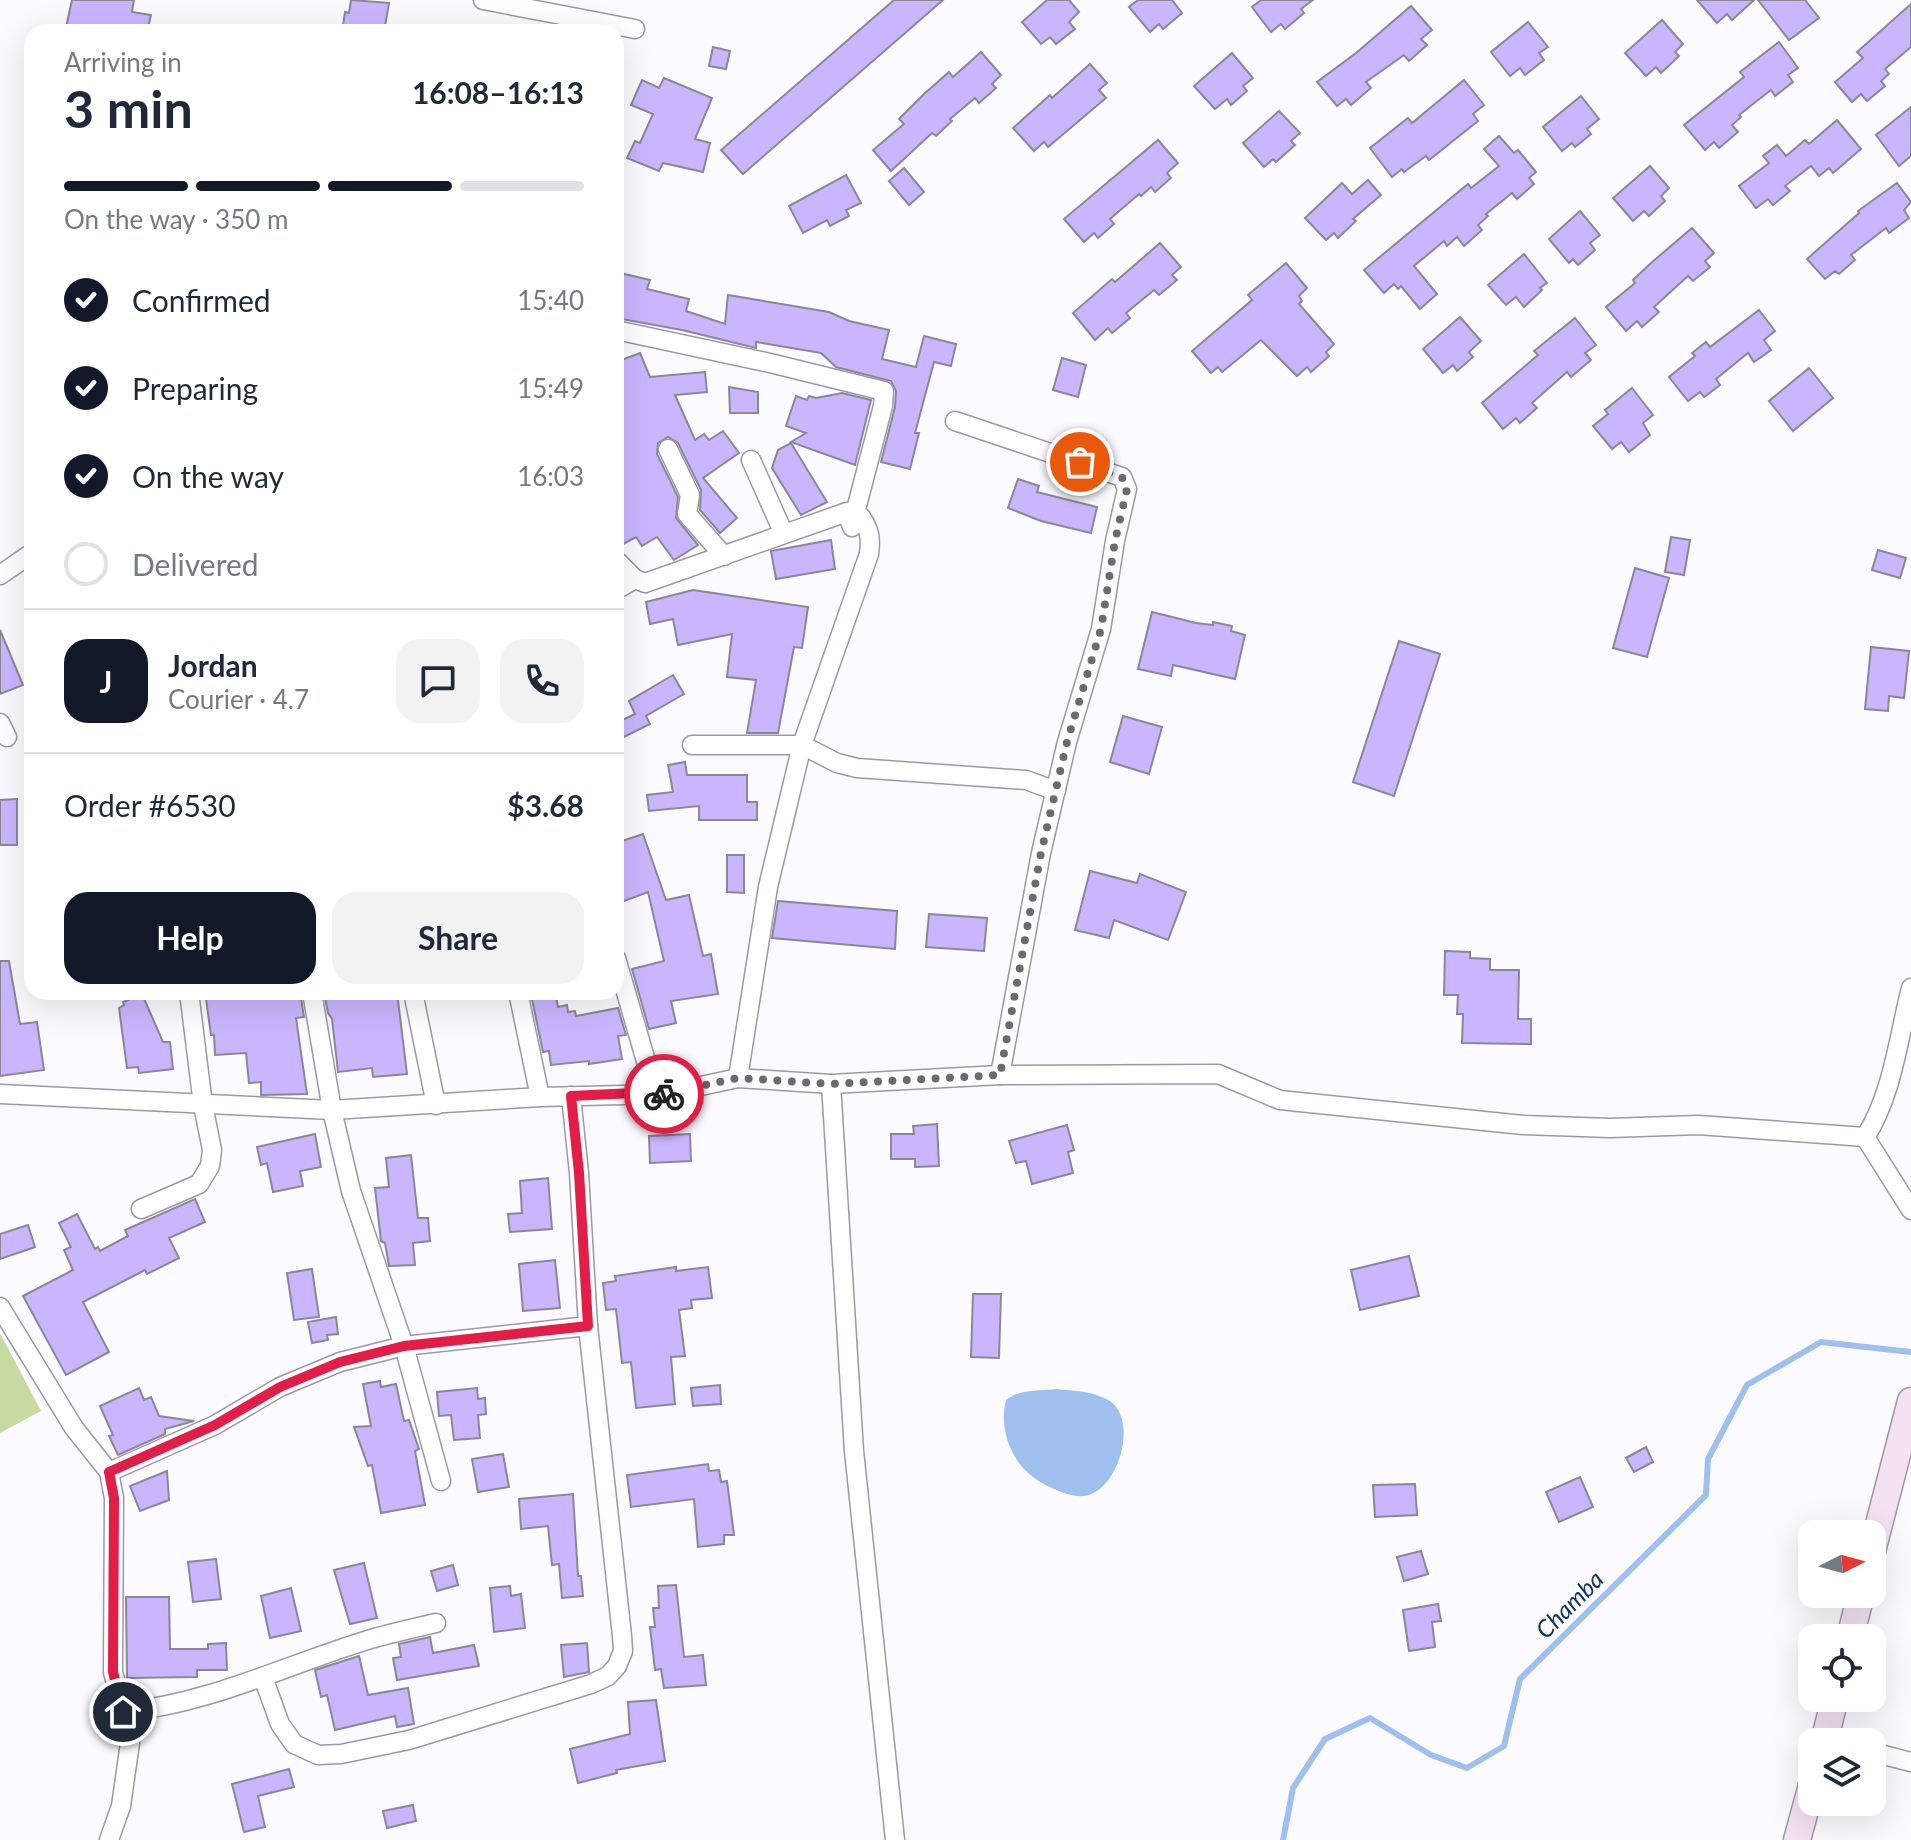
<!DOCTYPE html>
<meta charset="utf-8">
<style>
body{margin:0;font-family:Lato,sans-serif;background:#f2f2f3;color:#1f2937;height:100vh;display:flex;flex-direction:column;font-size:30px;white-space:nowrap}
*{box-sizing:border-box;margin:0}
p{font-size:26px;color:#747a83}
.icon{flex:none;width:44px;height:44px;fill:none;stroke:currentColor;stroke-width:2;stroke-linecap:round;stroke-linejoin:round}
.map{position:relative;flex:1;overflow:hidden}
.details{position:absolute;left:24px;top:24px;width:600px;height:976px;display:flex;flex-direction:column;background:#fff;border-radius:24px;box-shadow:0 8px 32px #0002}
.details>*{flex:none}
.needle{width:52px;rotate:84deg}
.tools{position:absolute;left:1798px;top:1520px;display:grid;gap:16px}
.tools a{display:grid;place-items:center;width:88px;height:88px;border-radius:16px;background:#fff;box-shadow:0 8px 32px #0002;font-size:40px}
.pin{position:absolute;display:grid;place-items:center;width:68px;height:68px;color:#fff;margin:-34px;border:4px solid #fff;border-radius:50%;box-shadow:0 2px 8px #0007}
.courier{position:absolute;display:grid;place-items:center;width:80px;height:80px;margin:-40px;border:6px solid #e11d48;border-radius:50%;background:#fff;color:#222;box-shadow:0 2px 10px #0007}
.head em{font-style:normal;font-weight:700}
.head div{display:flex;flex-direction:column-reverse}
.head{display:flex;align-items:center;justify-content:space-between;height:136px;padding:0 40px}
h1{font-size:52px;font-weight:700;line-height:60px}
.bar{display:grid;grid-template-columns:repeat(4,1fr);gap:12px 8px;align-content:center;height:96px;padding:0 40px}
.bar i{height:10px;border-radius:6px;background:#e0e1e3}
.bar .selected{background:#111827}
.bar p{grid-column:span 4}
.line{display:flex;align-items:center;gap:20px;padding:0 40px;border-top:2px solid #e0e1e3}
.line div{flex:1}
.round{display:grid;place-items:center;flex:none;width:84px;height:84px;border-radius:24px;background:#f2f2f3}
ol{padding:0 40px;list-style:none}
li{display:flex;align-items:center;gap:24px;height:88px}
li p{margin-inline-start:auto}
li .icon{padding:8px;border-radius:50%;background:#111827;color:#fff;stroke-width:4}
li:last-child{color:#747a83}
li i{width:44px;height:44px;border:4px solid #e0e1e3;border-radius:50%}
.button{display:flex;gap:16px;margin-top:auto;padding:16px 40px}
.button a{flex:1;height:92px;border-radius:24px;background:#111827;color:#fff;font-size:32px;font-weight:700;line-height:92px;text-align:center}
.button a+a{background:#f2f2f3;color:#1f2937}
.map>svg:first-child{display:block}
</style>
<div class="map">
<svg width="1911" height="1840" viewBox="0 0 1911 1840">
<rect width="100%" height="100%" fill="#fbfafe"/>
<path fill="#c7daa1" d="M0 1333 41 1411 0 1433Z"/>
<path fill="#9fc0ef" d="M1056 1389C1074 1391 1094 1391 1110 1401 1139 1421 1118 1492 1084 1496 1074 1497 1063 1493 1054 1489 1042 1484 1033 1478 1024 1469 1007 1450 1000 1424 1006 1400 1018 1389 1040 1391 1056 1389Z"/>
<g fill="none" stroke-linecap="round" stroke-linejoin="round">
<path stroke="#9fc0ef" stroke-width="6" d="M1283 1840 1293 1788 1325 1739 1370 1718 1431 1755 1467 1768 1504 1746 1520 1679 1706 1495 1708 1459 1747 1385 1821 1342 1911 1352"/>
</g>
<g fill="#cab6ff" stroke="#8b8797" stroke-width="2">
<path d="M72 0H134L132 12 151 15 147 32H65Z"/>
<path d="M351 0 389 3 384 32H342L345 12 349 13Z"/>
<path d="M894 0H943L743 174 721 150Z"/>
<path d="M1047 0H1069L1079 12 1069 22 1075 29 1056 44 1050 37 1041 44 1022 22Z"/>
<path d="M1138 0H1172L1182 13 1163 29 1159 24 1150 32 1129 7Z"/>
<path d="M1261 0H1313L1301 9 1304 13 1285 29 1281 24 1271 32 1252 7Z"/>
<path d="M1697 0H1754L1732 20 1727 14 1717 23Z"/>
<path d="M1758 0H1805L1819 18 1789 40Z"/>
<path d="M1911 4V47L1885 69 1889 74 1881 81 1885 86 1867 101 1861 94 1852 102 1835 82 1863 58 1857 52Z"/>
<path d="M1411 6 1432 30 1421 39 1427 45 1409 61 1404 55 1366 82 1371 88 1351 105 1346 99 1337 106 1317 82 1356 53Z"/>
<path d="M1662 20 1683 44 1675 52 1679 56 1661 73 1656 67 1646 76 1625 53Z"/>
<path d="M1528 22 1548 47 1539 53 1544 60 1525 75 1520 68 1510 76 1491 52Z"/>
<path d="M1779 42 1798 68 1788 75 1793 82 1775 96 1771 90 1739 115 1741 117 1732 125 1738 132 1719 148 1714 142 1705 150 1684 125 1744 77 1740 72Z"/>
<path d="M713 47 730 51 726 69 709 66Z"/>
<path d="M981 52 1001 75 992 84 996 88 979 103 975 98 950 119 952 121 936 136 932 133 891 171 873 150 904 124 899 119 924 94 949 72 953 77Z"/>
<path d="M1232 53 1253 78 1243 86 1247 91 1231 105 1227 99 1215 109 1194 86Z"/>
<path d="M1090 64 1107 83 1099 90 1106 98 1048 147 1044 142 1034 151 1013 128 1050 95 1052 98Z"/>
<path d="M664 78 712 98 695 139 710 143 703 172 663 163 659 171 627 158 635 141 640 143 653 114 631 105 642 80 659 88Z"/>
<path d="M1464 80 1484 105 1473 114 1478 121 1429 160 1426 156 1404 172 1402 169 1392 177 1370 148 1408 118 1412 123Z"/>
<path d="M1581 96 1599 119 1587 129 1591 134 1575 147 1572 143 1562 151 1543 127Z"/>
<path d="M1911 107V156L1899 166 1876 135Z"/>
<path d="M1279 111 1300 133 1291 141 1295 145 1276 162 1273 159 1264 167 1243 143Z"/>
<path d="M1837 120 1861 149 1833 173 1829 168 1819 176 1811 166 1785 186 1790 191 1773 205 1768 199 1756 208 1739 186 1769 163 1763 156 1777 145 1786 156 1805 140 1809 144Z"/>
<path d="M1499 136 1514 153 1518 150 1536 172 1529 178 1534 184 1517 199 1512 193 1486 214 1488 216 1478 225 1482 230 1464 246 1457 237 1447 246 1444 241 1414 266 1437 294 1420 309 1401 286 1398 289 1394 284 1384 293 1364 270 1468 184 1471 188 1499 166 1484 149Z"/>
<path d="M1158 140 1178 163 1167 173 1171 178 1155 192 1151 187 1141 196 1139 194 1110 219 1114 224 1098 238 1094 233 1084 242 1064 219Z"/>
<path d="M1650 166 1669 188 1661 196 1665 201 1649 216 1644 211 1633 221 1613 198Z"/>
<path d="M904 168 924 192 909 205 889 181Z"/>
<path d="M846 175 861 203 846 210 849 216 830 226 827 220 803 233 789 206Z"/>
<path d="M1368 180 1381 195 1353 219 1356 221 1338 238 1334 233 1326 240 1305 218 1342 183 1352 194Z"/>
<path d="M1897 183 1911 202 1904 210 1909 218 1889 233 1886 228 1851 255 1855 260 1839 274 1835 271 1825 279 1807 259 1859 213 1858 211Z"/>
<path d="M1580 211 1600 235 1590 243 1595 250 1578 265 1573 259 1569 263 1549 239Z"/>
<path d="M1692 228 1714 253 1705 261 1710 267 1693 281 1688 276 1654 307 1659 312 1642 327 1637 321 1626 331 1606 307 1635 283 1633 280 1651 263Z"/>
<path d="M1160 243 1181 267 1172 275 1177 280 1159 295 1154 290 1126 313 1130 318 1112 333 1108 328 1095 340 1073 313 1112 279 1115 282Z"/>
<path d="M1524 254 1547 283 1540 288 1542 290 1524 307 1516 297 1506 305 1488 285Z"/>
<path d="M1286 263 1307 288 1299 296 1302 301 1299 304 1334 344 1326 352 1329 356 1311 372 1307 367 1297 376 1261 340 1222 372 1218 367 1211 373 1192 351 1252 300 1248 295Z"/>
<path d="M616 272 650 280 647 289 689 299 686 311 725 324 728 295 829 312 849 321 889 330 882 359 916 367 924 336 956 344 951 366 934 362 915 433H919L910 469 881 462 895 407 896 391 891 381 836 367 821 353 756 342V348L682 330 616 318Z"/>
<path d="M1759 310 1775 331 1764 340 1771 350 1754 362 1748 353 1716 379 1720 385 1704 397 1700 392 1688 401 1669 377 1695 356 1692 353 1706 342 1710 347Z"/>
<path d="M1460 317 1481 341 1469 352 1473 357 1457 371 1453 365 1443 373 1423 349Z"/>
<path d="M1575 318 1596 345 1585 353 1591 360 1571 377 1567 372 1532 403 1537 408 1520 423 1516 418 1503 429 1482 403 1538 355 1534 351Z"/>
<path d="M640 353 650 377 705 372 707 392 675 395 695 440 704 434 709 440 723 431 739 453 703 478 737 518 720 533 700 510 701 490 678 443 668 437 658 443 657 454 678 497 676 518 698 545 674 560 657 537 642 546 636 537 616 548V362Z"/>
<path d="M1062 358 1086 365 1078 397 1053 390Z"/>
<path d="M1809 368 1833 398 1793 431 1769 401Z"/>
<path d="M729 387 758 392V413H730Z"/>
<path d="M1632 388 1653 415 1643 423 1650 435 1629 452 1621 442 1612 449 1593 426 1608 414 1605 410Z"/>
<path d="M842 393 871 400 855 465 791 442 806 433 786 426 796 396 807 400 809 396 816 398Z"/>
<path d="M791 443 827 502 801 515 772 468 778 450Z"/>
<path d="M1018 479 1039 486 1037 492 1097 507 1091 533 1041 521 1008 508Z"/>
<path d="M1671 537 1690 540 1684 575 1665 572Z"/>
<path d="M831 540 835 569 776 579 771 551Z"/>
<path d="M1878 550 1906 558 1900 578 1872 570Z"/>
<path d="M1635 568 1669 578 1647 657 1613 648Z"/>
<path d="M693 590 808 607 802 648 794 647 778 733H747L756 680 727 677 732 634 678 645 673 619 650 624 646 602Z"/>
<path d="M1152 612 1196 623 1213 625V622L1232 626 1231 631 1245 635 1235 679 1173 665 1171 676 1138 669Z"/>
<path d="M0 630 23 685 0 694Z"/>
<path d="M1399 641 1440 654 1394 796 1353 782Z"/>
<path d="M1871 647 1909 651 1904 698 1889 696 1888 711 1865 709Z"/>
<path d="M673 675 684 694 646 716 650 724 616 741V723L635 714 629 701Z"/>
<path d="M1123 716 1162 727 1149 774 1110 762Z"/>
<path d="M685 762 687 775H747V802H757V820H699V806L649 811 647 795 673 792 668 765Z"/>
<path d="M17 799V845H0V800Z"/>
<path d="M643 834 666 900 689 895 703 956 711 954 718 994 671 1001 676 1023 649 1029 632 969 664 961 648 892 616 904V843Z"/>
<path d="M727 855H744V893L727 892Z"/>
<path d="M1090 871 1137 883 1140 874 1186 892 1168 940 1114 920 1109 938 1075 930Z"/>
<path d="M778 901 897 911 895 949 772 938Z"/>
<path d="M929 914 987 918 984 951 926 947Z"/>
<path d="M1445 951 1470 952V958L1490 959V970H1519L1518 1019H1531V1044L1462 1043 1463 1014H1457L1458 995H1444Z"/>
<path d="M0 961H9L20 1024 37 1022 44 1070 0 1076Z"/>
<path d="M205 992H300L304 1017 296 1018 307 1094 261 1095V1082L249 1083 246 1053 215 1055 214 1035H211Z"/>
<path d="M324 992H397L407 1074 373 1077 372 1068 338 1072 332 1019 328 1013Z"/>
<path d="M142 994 163 1042H170L173 1069 139 1073 138 1067 127 1068 119 1008 124 1005 123 1002Z"/>
<path d="M556 996 558 1007 567 1005 568 1012 575 1011 576 1016 618 1008 626 1035 618 1036 622 1059 589 1064V1061L551 1065 549 1051 543 1052 532 999Z"/>
<path d="M937 1124 939 1166 915 1167V1159H891V1134H914L913 1126Z"/>
<path d="M1067 1125 1074 1150 1068 1152 1073 1173 1032 1184 1026 1161 1016 1163 1009 1141Z"/>
<path d="M315 1134 321 1167 300 1171 303 1186 273 1192 267 1163 261 1165 257 1147Z"/>
<path d="M690 1134 691 1161 650 1163 649 1136Z"/>
<path d="M411 1155 418 1218H428L430 1241 413 1243 415 1265 389 1266 385 1243 381 1241 375 1188 389 1187 386 1158Z"/>
<path d="M548 1178 552 1229 510 1232 508 1214 522 1213 520 1181Z"/>
<path d="M195 1199 205 1222 169 1238 179 1258 147 1274 145 1270 83 1302 109 1352 66 1375 23 1296 73 1270 64 1250 71 1247 59 1223 77 1214 95 1249 98 1247 100 1251 128 1236 125 1230Z"/>
<path d="M28 1225 35 1247 0 1259V1234Z"/>
<path d="M1409 1256 1419 1296 1360 1310 1351 1270Z"/>
<path d="M555 1260 560 1308 523 1311 519 1264Z"/>
<path d="M676 1267V1271L708 1267 712 1298 691 1300 692 1308 679 1310 685 1356 671 1357 675 1404 636 1408 631 1362 622 1363 616 1309 606 1310 603 1283 616 1281 615 1276Z"/>
<path d="M312 1269 319 1317 294 1320 287 1273Z"/>
<path d="M973 1294H1001L999 1358 971 1357Z"/>
<path d="M336 1317 338 1334 327 1335 328 1340 312 1343 308 1322Z"/>
<path d="M380 1381 381 1387 396 1384 404 1421 409 1420 419 1449 415 1451 425 1505 381 1513 372 1465 368 1466 354 1427 371 1426 363 1384Z"/>
<path d="M720 1385 721 1404 693 1406 691 1388Z"/>
<path d="M139 1388 144 1400 151 1397 159 1416 194 1421 165 1429V1434L118 1455 109 1436 113 1435 100 1406Z"/>
<path d="M477 1388 478 1399 485 1398 486 1414 478 1415 480 1438 454 1440 451 1415 439 1416 437 1392Z"/>
<path d="M1646 1447 1653 1462 1634 1472 1626 1458Z"/>
<path d="M503 1454 509 1487 478 1492 472 1459Z"/>
<path d="M708 1464 709 1471 719 1470 721 1482 727 1481 734 1535H724V1544L698 1547 694 1499 631 1507 627 1475Z"/>
<path d="M167 1471 169 1500 140 1511 130 1486Z"/>
<path d="M1580 1477 1593 1507 1559 1522 1546 1492Z"/>
<path d="M1415 1484 1417 1515 1375 1517 1373 1485Z"/>
<path d="M573 1494 578 1576H581L583 1596 562 1598 559 1564 552 1565 548 1526 521 1529 519 1499Z"/>
<path d="M1421 1551 1428 1574 1404 1581 1397 1557Z"/>
<path d="M216 1559 221 1599 193 1602 188 1562Z"/>
<path d="M364 1563 377 1618 350 1624 334 1570Z"/>
<path d="M453 1565 458 1585 437 1591 431 1571Z"/>
<path d="M676 1585 684 1657 703 1655 706 1685 664 1688 661 1669 655 1670 650 1627H655L653 1608H659L658 1586Z"/>
<path d="M510 1586 511 1596 521 1594 525 1628 494 1632 490 1588Z"/>
<path d="M291 1588 301 1631 270 1638 261 1596Z"/>
<path d="M126 1597H169L170 1649H208V1644L226 1643 227 1670H197V1677L127 1678Z"/>
<path d="M1438 1604 1441 1621 1432 1622 1435 1647 1409 1651 1403 1610Z"/>
<path d="M430 1637 433 1653 474 1645 479 1666 397 1680 393 1658 401 1657 399 1644Z"/>
<path d="M587 1643 589 1672 564 1677 561 1645Z"/>
<path d="M359 1656 368 1695 408 1688 414 1724 397 1727 395 1716 335 1730 327 1695 321 1697 315 1670Z"/>
<path d="M656 1700 665 1761 616 1770 617 1773 578 1783 570 1749 630 1734 628 1702Z"/>
<path d="M289 1769 294 1787 258 1796 265 1827 244 1832 232 1784Z"/>
<path d="M413 1805 416 1821 387 1828 383 1811Z"/>
</g>
<g fill="none" stroke-linecap="round" stroke-linejoin="round">
<defs>
<g id="minor">
<path d="M483 0 635 29"/>
<path d="M616 330 770 363 884 391 883 406 852 525"/>
<path d="M955 421 1122 477 1127 489 1115 541 1101 629 1067 742 1041 853 1000 1075"/>
<path d="M668 449 690 495 687 514 724 556"/>
<path d="M751 460 783 532"/>
<path d="M616 560 635 579 645 583 847 512 852 527 861 517C870 530 871 539 869 554L802 745 768 887 738 1078"/>
<path d="M0 575 32 553"/>
<path d="M616 590 635 579"/>
<path d="M0 723 7 737"/>
<path d="M692 745H802L837 763 857 768 1026 780 1056 791"/>
<path d="M616 958 655 1092"/>
<path d="M312 992 332 1110 351 1191 404 1346 441 1481"/>
<path d="M413 992 436 1105"/>
<path d="M518 992 540 1097"/>
<path d="M831 1084 854 1451 895 1840"/>
<path d="M0 1094 332 1110 540 1097 664 1094 738 1078 831 1084 1000 1075 1218 1074 1280 1100 1523 1125 1610 1128 1698 1125 1865 1137"/>
<path d="M1865 1137C1892 1097 1899 1035 1911 988"/>
<path d="M1865 1137 1911 1210"/>
<path d="M141 1209 199 1184 210 1166 212 1150 203 1105 189 992"/>
<path d="M0 1307 74 1428 109 1472 114 1498 113 1672 123 1712"/>
<path d="M109 1472 215 1425 280 1387 340 1362 404 1346 588 1326"/>
<path d="M263 1677 280 1724 294 1744 318 1755 341 1754 409 1740 591 1684 608 1676 617 1666 623 1651 622 1636 588 1326 579 1173 571 1096"/>
<path d="M1872 1752 1911 1762"/>
<path d="M109 1840 121 1806 130 1743 123 1712C209 1704 288 1664 371 1639 392 1633 414 1628 436 1623"/>
</g>
<g id="secondary">
<path d="M1872 1551 1911 1401"/>
<path d="M1850 1638 1861 1594"/>
<path d="M1824 1742 1835 1698"/>
<path d="M1797 1840 1812 1785"/>
</g>
</defs>
<use href="#minor" stroke="#9c98a9" stroke-width="21"/>
<use href="#secondary" stroke="#9c98a9" stroke-width="29"/>
<use href="#minor" stroke="#fff" stroke-width="18"/>
<use href="#secondary" stroke="#f4e1f2" stroke-width="26"/>
</g>
<g fill="none" stroke-linecap="round" stroke-linejoin="round">
<path stroke="#6c6a70" stroke-width="8" stroke-dasharray="0 14.4" d="M664 1094 738 1078 831 1084 1000 1075 1041 853 1067 742 1101 629 1115 541 1127 489 1122 477 1080 462"/>
<path stroke="#e11d48" stroke-width="10" d="M123 1712 113 1672 114 1498 109 1472 215 1425 280 1387 340 1362 404 1346 588 1326 579 1173 571 1096 655 1092 664 1094"/>
</g>
<g text-anchor="middle" stroke-width="6" stroke-linejoin="round" paint-order="stroke">
<g font-size="24" font-style="italic" fill="#0f3363" stroke="#fbfafe">
<text transform="translate(1570 1605) rotate(-45)" y="8">Chamba</text>
</g>
</g>
</svg>
<div class="tools">
<a><svg class="needle" viewBox="-14 -14 28 28"><path d="M0-13l5 13h-10z" fill="#e53935"/><path d="M0 13l5-13h-10z" fill="#747a83"/></svg></a>
<a><svg class="icon" aria-label="locate" viewBox="0 0 24 24"><circle cx="12" cy="12" r="6"/><path d="M12 2v4M12 18v4M2 12h4M18 12h4"/></svg></a>
<a><svg class="icon" aria-label="layers" viewBox="0 0 24 24"><path d="M12 4l9 5-9 5-9-5zM3 14l9 5 9-5"/></svg></a>
</div>
<div class="pin" style="left:1080px;top:462px;background:#ea580c"><svg class="icon" aria-label="bag" viewBox="0 0 24 24"><path d="M5 8h14l-1 12H6zM9 8a3 3 0 0 1 6 0"/></svg></div>
<div class="pin" style="left:123px;top:1712px;background:#1f2937"><svg class="icon" aria-label="home" viewBox="0 0 24 24"><path d="M3 11l9-7 9 7M6 9v11h12V9"/></svg></div>
<div class="courier" style="left:664px;top:1094px"><svg class="icon" aria-label="bike" viewBox="0 0 24 24"><circle cx="6" cy="16" r="4"/><circle cx="18" cy="16" r="4"/><path d="M6 16l4-8h5l3 8M10 8l3 8H6M13 5h3"/></svg></div>
<section class="details">
<div class="head"><div><h1>3 min</h1><p>Arriving in</p></div><em>16:08–16:13</em></div>
<div class="bar"><i class="selected"></i><i class="selected"></i><i class="selected"></i><i></i><p>On the way · 350 m</p></div>
<ol>
<li><svg class="icon" aria-label="check" viewBox="0 0 24 24"><path d="M5 12l5 5 9-10"/></svg>Confirmed<p>15:40</p></li>
<li><svg class="icon" aria-label="check" viewBox="0 0 24 24"><path d="M5 12l5 5 9-10"/></svg>Preparing<p>15:49</p></li>
<li><svg class="icon" aria-label="check" viewBox="0 0 24 24"><path d="M5 12l5 5 9-10"/></svg>On the way<p>16:03</p></li>
<li><i></i>Delivered</li>
</ol>
<div class="line" style="height:144px"><b class="round" style="background:#111827;color:#fff">J</b><div><b>Jordan</b><p>Courier · 4.7</p></div><a class="round"><svg class="icon" aria-label="chat" viewBox="0 0 24 24"><path d="M4 5h16v11H9l-5 4z"/></svg></a><a class="round"><svg class="icon" aria-label="phone" viewBox="0 0 24 24"><path d="M5 4h4l2 5-3 2q2 4 5 5l2-3 5 2v4C11 20 4 13 5 4z"/></svg></a></div>
<div class="line" style="height:104px"><div>Order #6530</div><b>$3.68</b></div>
<div class="button"><a>Help</a><a>Share</a></div>
</section>
</div>
